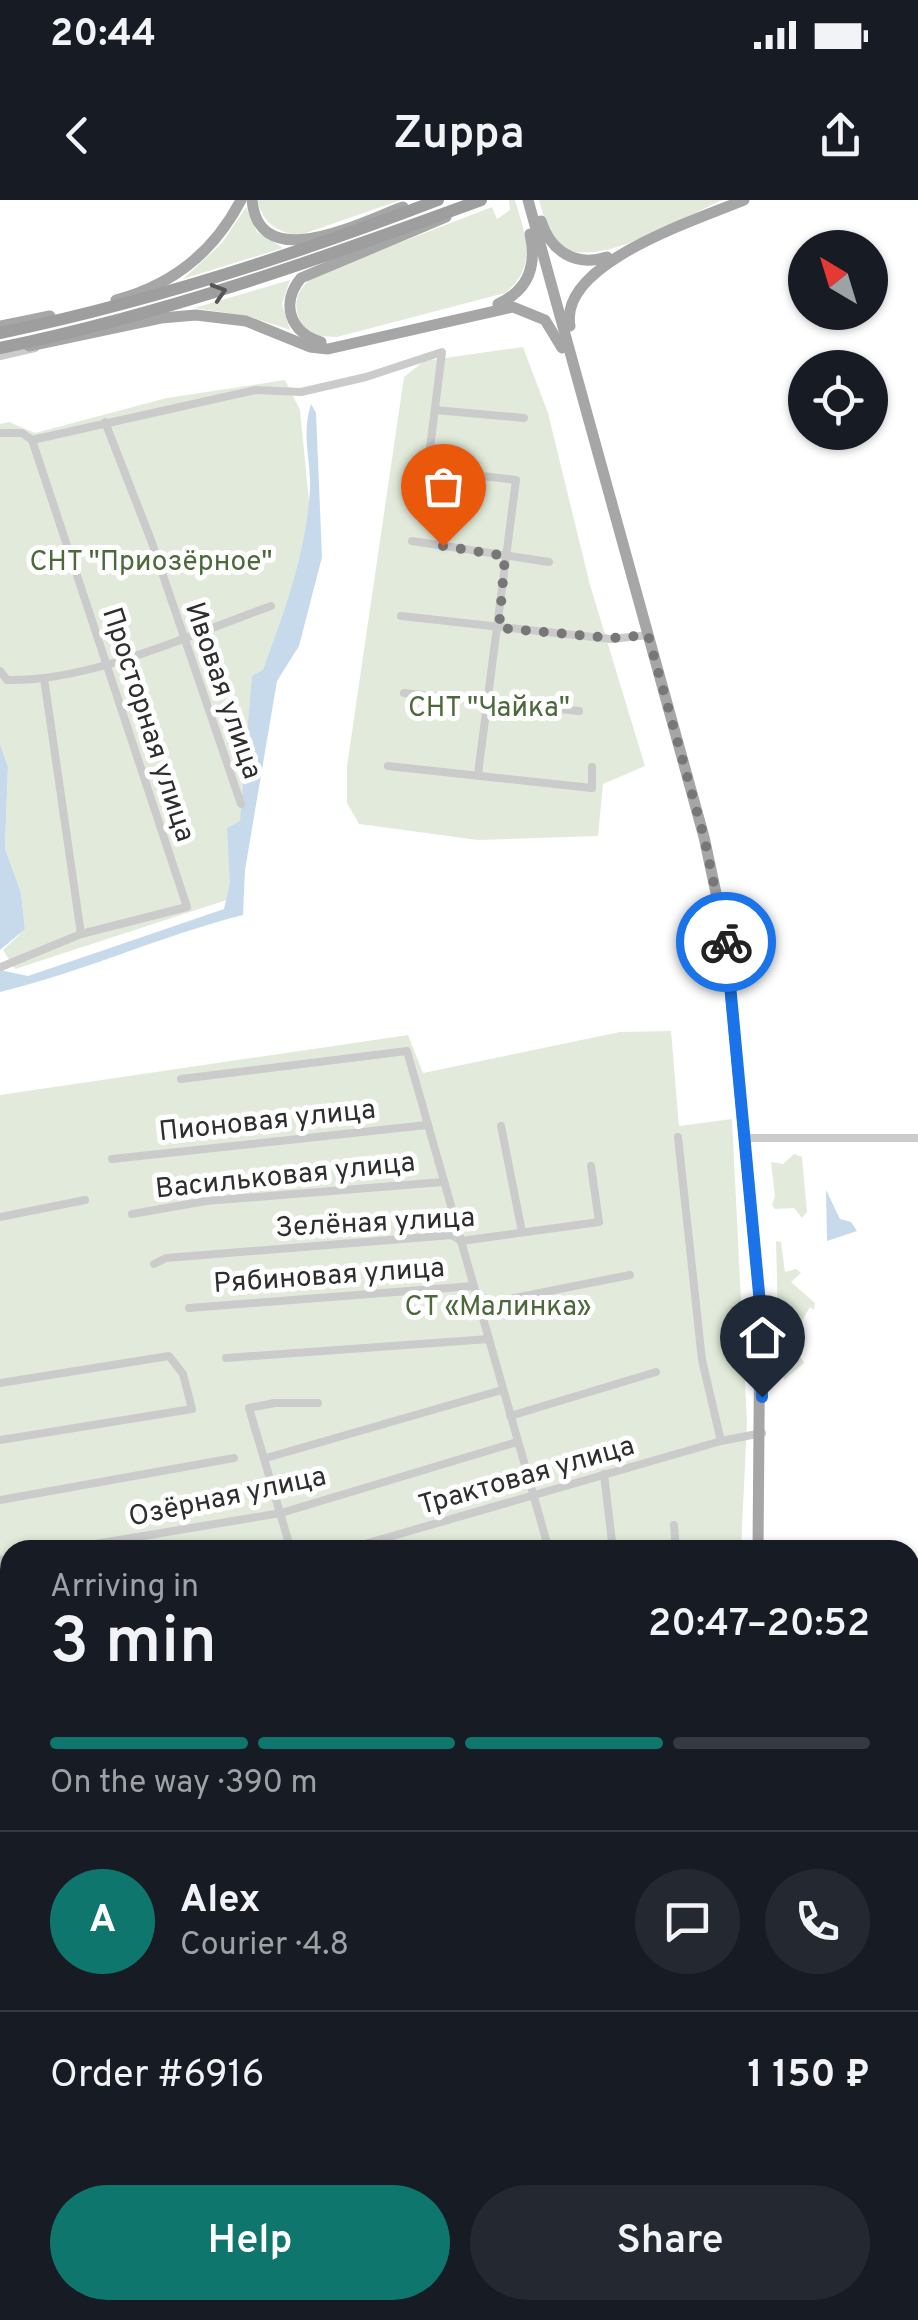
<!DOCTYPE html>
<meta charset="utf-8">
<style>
body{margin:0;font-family:Overpass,sans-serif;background:#242831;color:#f1f3f6;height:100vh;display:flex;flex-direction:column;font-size:38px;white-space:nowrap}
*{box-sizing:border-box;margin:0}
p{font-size:32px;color:#9ea1a6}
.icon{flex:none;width:55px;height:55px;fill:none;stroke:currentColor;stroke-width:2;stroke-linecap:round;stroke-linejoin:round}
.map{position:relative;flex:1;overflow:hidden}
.drawer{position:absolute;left:0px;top:1340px;width:920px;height:780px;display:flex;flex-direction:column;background:#171b24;border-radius:30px 30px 0 0;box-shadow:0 2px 8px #0004}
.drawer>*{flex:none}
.needle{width:65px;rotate:322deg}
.tools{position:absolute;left:788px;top:30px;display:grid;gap:20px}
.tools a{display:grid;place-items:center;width:100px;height:100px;border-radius:50%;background:#171b24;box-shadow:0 2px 8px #0004;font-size:50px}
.pin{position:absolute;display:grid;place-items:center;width:85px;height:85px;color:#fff;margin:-102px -42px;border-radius:50% 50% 50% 0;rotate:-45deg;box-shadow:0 0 10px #0007}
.pin .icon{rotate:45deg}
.courier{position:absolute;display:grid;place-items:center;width:100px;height:100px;margin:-50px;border:8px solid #1a73e8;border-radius:50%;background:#fff;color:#222;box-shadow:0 2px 12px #0007}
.headline em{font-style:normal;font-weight:600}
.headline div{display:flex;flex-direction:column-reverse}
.headline{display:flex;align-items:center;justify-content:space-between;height:170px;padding:0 50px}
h1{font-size:65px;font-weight:600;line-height:75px}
.bar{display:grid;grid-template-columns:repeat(4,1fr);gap:15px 10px;align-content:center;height:120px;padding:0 50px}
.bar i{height:12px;border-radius:8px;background:#363941}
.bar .on{background:#0f766e}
.bar p{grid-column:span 4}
.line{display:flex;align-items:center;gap:25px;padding:0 50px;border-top:2px solid #363941}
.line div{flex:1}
.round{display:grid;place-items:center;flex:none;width:105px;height:105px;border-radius:52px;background:#242831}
.button{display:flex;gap:20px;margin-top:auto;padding:20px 50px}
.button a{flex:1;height:115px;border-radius:60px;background:#0f766e;color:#fff;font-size:40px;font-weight:600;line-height:115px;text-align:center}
.button a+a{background:#242831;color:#f1f3f6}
.status{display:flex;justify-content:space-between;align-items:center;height:70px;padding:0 50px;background:#171b24;direction:ltr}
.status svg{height:28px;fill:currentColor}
header{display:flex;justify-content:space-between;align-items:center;height:130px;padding:0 50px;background:#171b24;font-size:45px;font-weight:600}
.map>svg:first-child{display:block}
</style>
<div class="status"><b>20:44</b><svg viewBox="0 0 49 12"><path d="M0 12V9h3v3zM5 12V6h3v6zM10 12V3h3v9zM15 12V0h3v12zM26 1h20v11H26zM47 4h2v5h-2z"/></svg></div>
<header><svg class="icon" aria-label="back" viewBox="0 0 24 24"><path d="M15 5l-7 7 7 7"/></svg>Zuppa<svg class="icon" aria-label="share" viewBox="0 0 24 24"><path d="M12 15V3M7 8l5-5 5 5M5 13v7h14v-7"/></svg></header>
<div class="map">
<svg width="918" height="2120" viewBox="0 0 918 2120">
<rect width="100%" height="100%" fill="#fff"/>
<g fill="#e2ebdb">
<path d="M257 0H401L300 35C277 33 263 23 257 0Z"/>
<path d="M509 0H515C525 34 539 66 505 93L337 137 317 136 302 126C291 103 296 89 316 75L492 7 497 19 510 10Z"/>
<path d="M539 0H722C687 16 597 70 563 47 548 37 544 17 539 0Z"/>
<path d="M246 7 257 32 283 48 183 79 222 43Z"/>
<path d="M290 80 282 104 290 130 248 116 194 108Z"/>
<path d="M523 147 548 213 590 385 645 566 603 584 598 636 478 640 359 624 347 603V566L404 177 424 161Z"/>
<path d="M285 180 300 210 314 351 265 495 233 698 15 769 3 750 25 729 21 693 5 648 8 567 0 544V224L9 222 35 233 167 198Z"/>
<path d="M671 831 679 926 732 919 747 1222 741 1350H10V1595L0 1598V895L408 835 423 873 620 832Z"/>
<path d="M794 954 802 957 807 1012 802 1018 794 1008 775 1009 772 1005 775 996 771 962 783 964Z"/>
<path d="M776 1041 781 1042 785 1072 796 1069 801 1073 791 1082 815 1103 814 1110 810 1107 801 1122 796 1149 804 1163 784 1180 779 1161Z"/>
<path d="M233 2110H513L510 2120H236Z"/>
</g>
<g fill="#c7daeb">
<path d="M311 204 316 213 322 357 299 446 277 481 245 670 243 715C160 736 83 772 0 792V770L28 776 224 709 230 683 227 628 240 621 252 476 263 470C285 410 306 354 310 289 311 259 301 235 311 204Z"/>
<path d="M0 544 8 567 5 648 21 693 25 729 0 750Z"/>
<path d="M826 990 840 1019 851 1022 857 1031 827 1041Z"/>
</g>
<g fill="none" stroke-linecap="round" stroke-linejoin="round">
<g stroke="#cbcbcb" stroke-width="8">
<path d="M0 156 35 148"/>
<path d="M435 210 524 218"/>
<path d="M105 222 151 340 241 604"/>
<path d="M0 233H22L32 240 256 190 301 192 366 177 442 152 428 264 431 270 516 280 478 574"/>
<path d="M412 341 549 362"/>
<path d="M401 416 611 439 649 435"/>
<path d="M0 471 7 480C91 482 192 434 271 406"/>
<path d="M44 478 81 734"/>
<path d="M404 493 579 511"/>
<path d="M388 566 592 588V567"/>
<path d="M1 767 81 734 187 707 32 240"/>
<path d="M181 879 407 851 549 1350"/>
<path d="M501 926 522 1032"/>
<path d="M678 937 702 1160 721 1241"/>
<path d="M745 938H918"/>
<path d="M112 959 427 925"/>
<path d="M132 1014 206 1001 443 982"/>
<path d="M0 1017 85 1000"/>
<path d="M154 1064 166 1058 452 1035 461 1041 599 1022 591 966"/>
<path d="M479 1105 630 1075"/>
<path d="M189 1108 473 1086"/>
<path d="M226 1158 489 1139"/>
<path d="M0 1183 169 1156 183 1174 192 1209 0 1240"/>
<path d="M510 1216 656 1172"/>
<path d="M266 1258 502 1190"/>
<path d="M604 1274 613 1350"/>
<path d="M0 1300 234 1258"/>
<path d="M674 1325 676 1350"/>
<path d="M59 1350 281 1313 517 1242"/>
<path d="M291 1350 249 1208 275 1203H318"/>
<path d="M344 1350 721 1241 762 1233"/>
<path d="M0 1360 10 1358"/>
<path d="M0 1440 10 1439"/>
<path d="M0 1505 10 1504"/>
<path d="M0 1566 10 1562"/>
<path d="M910 1592 918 1594"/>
<path d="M0 1934 8 1979"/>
<path d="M910 2100 918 2102"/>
<path d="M217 2110 221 2120"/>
<path d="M318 2120V2110"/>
<path d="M389 2120V2110"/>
<path d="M459 2120 461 2110"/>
<path d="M509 2120 511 2110"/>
</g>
<g stroke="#a6a6a6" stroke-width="11">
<path d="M252 0C259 77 363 21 403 7"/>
<path d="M528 0 704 637 725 735 760 1104 758 1350"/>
<path d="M541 21C551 52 576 67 607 57"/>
<path d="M116 100C173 85 214 52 241 0"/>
<path d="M498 104C529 90 537 65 530 34"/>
<path d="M0 126 50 116"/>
<path d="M570 126C558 63 697 20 744 0"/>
<path d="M321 142C290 133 280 103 301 78L446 17"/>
<path d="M29 146 161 118 196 115 246 121 310 147 328 149 513 107 545 120 562 148"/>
<path d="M595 2120 598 2110"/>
</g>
<g stroke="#9e9e9e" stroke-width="12">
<path d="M0 133C150 102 295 55 438 0"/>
<path d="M0 148C165 114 323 58 481 0"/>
</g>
</g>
<defs><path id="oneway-chevron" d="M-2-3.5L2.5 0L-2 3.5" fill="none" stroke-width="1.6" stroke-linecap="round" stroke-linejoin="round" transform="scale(2.5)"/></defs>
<use stroke="#555" href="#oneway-chevron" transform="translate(219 92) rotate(-17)"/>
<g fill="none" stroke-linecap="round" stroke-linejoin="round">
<path stroke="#777" stroke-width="10" stroke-dasharray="0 18" d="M443 346 505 356 499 428 612 438 648 435 704 637 726 742"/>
<path stroke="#1a73e8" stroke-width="12" d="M726 742 760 1104 762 1197"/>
</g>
<g text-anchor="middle" stroke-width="10" stroke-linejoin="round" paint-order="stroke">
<g font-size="28" fill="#4d693b" stroke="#fff">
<text x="151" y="370">СНТ "Приозёрное"</text>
<text x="489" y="516">СНТ "Чайка"</text>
<text x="498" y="1115">CТ «Малинка»</text>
</g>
<g font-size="28" fill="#2e2e2e" stroke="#fff">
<text transform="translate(225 490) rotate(71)" y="10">Ивовая улица</text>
<text transform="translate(150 524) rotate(72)" y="10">Просторная улица</text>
<text transform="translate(267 919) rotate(-6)" y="10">Пионовая улица</text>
<text transform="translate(285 974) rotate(-6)" y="10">Васильковая улица</text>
<text transform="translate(375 1021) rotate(-3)" y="10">Зелёная улица</text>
<text transform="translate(329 1074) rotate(-4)" y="10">Рябиновая улица</text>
<text transform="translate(526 1274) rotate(-16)" y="10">Трактовая улица</text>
<text transform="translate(227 1295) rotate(-12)" y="10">Озёрная улица</text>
</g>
</g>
</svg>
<div class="tools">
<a><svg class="needle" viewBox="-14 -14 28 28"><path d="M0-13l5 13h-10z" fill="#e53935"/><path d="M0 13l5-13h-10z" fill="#9ea1a6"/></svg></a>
<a><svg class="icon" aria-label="locate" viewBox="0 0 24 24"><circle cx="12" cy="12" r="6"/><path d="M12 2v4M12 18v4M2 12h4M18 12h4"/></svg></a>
</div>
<div class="pin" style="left:443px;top:346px;background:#ea580c"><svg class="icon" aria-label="bag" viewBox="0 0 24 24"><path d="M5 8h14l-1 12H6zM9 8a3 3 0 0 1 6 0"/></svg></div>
<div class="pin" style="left:762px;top:1197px;background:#1f2937"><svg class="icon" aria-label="home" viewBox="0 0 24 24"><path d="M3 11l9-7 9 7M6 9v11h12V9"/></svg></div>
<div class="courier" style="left:726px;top:742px"><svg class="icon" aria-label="bike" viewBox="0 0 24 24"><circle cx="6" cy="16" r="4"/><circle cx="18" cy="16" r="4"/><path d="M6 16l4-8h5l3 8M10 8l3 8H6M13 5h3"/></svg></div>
<section class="drawer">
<div class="headline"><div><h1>3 min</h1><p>Arriving in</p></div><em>20:47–20:52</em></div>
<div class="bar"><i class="on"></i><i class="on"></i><i class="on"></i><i></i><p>On the way · 390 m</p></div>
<div class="line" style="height:180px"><b class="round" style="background:#0f766e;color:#fff">A</b><div><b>Alex</b><p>Courier · 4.8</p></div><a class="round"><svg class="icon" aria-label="chat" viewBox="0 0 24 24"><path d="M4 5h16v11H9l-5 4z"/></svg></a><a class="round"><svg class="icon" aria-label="phone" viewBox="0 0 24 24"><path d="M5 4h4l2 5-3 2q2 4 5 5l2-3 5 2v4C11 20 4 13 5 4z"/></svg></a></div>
<div class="line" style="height:130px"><div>Order #6916</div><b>1 150 ₽</b></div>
<div class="button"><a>Help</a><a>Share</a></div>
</section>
</div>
